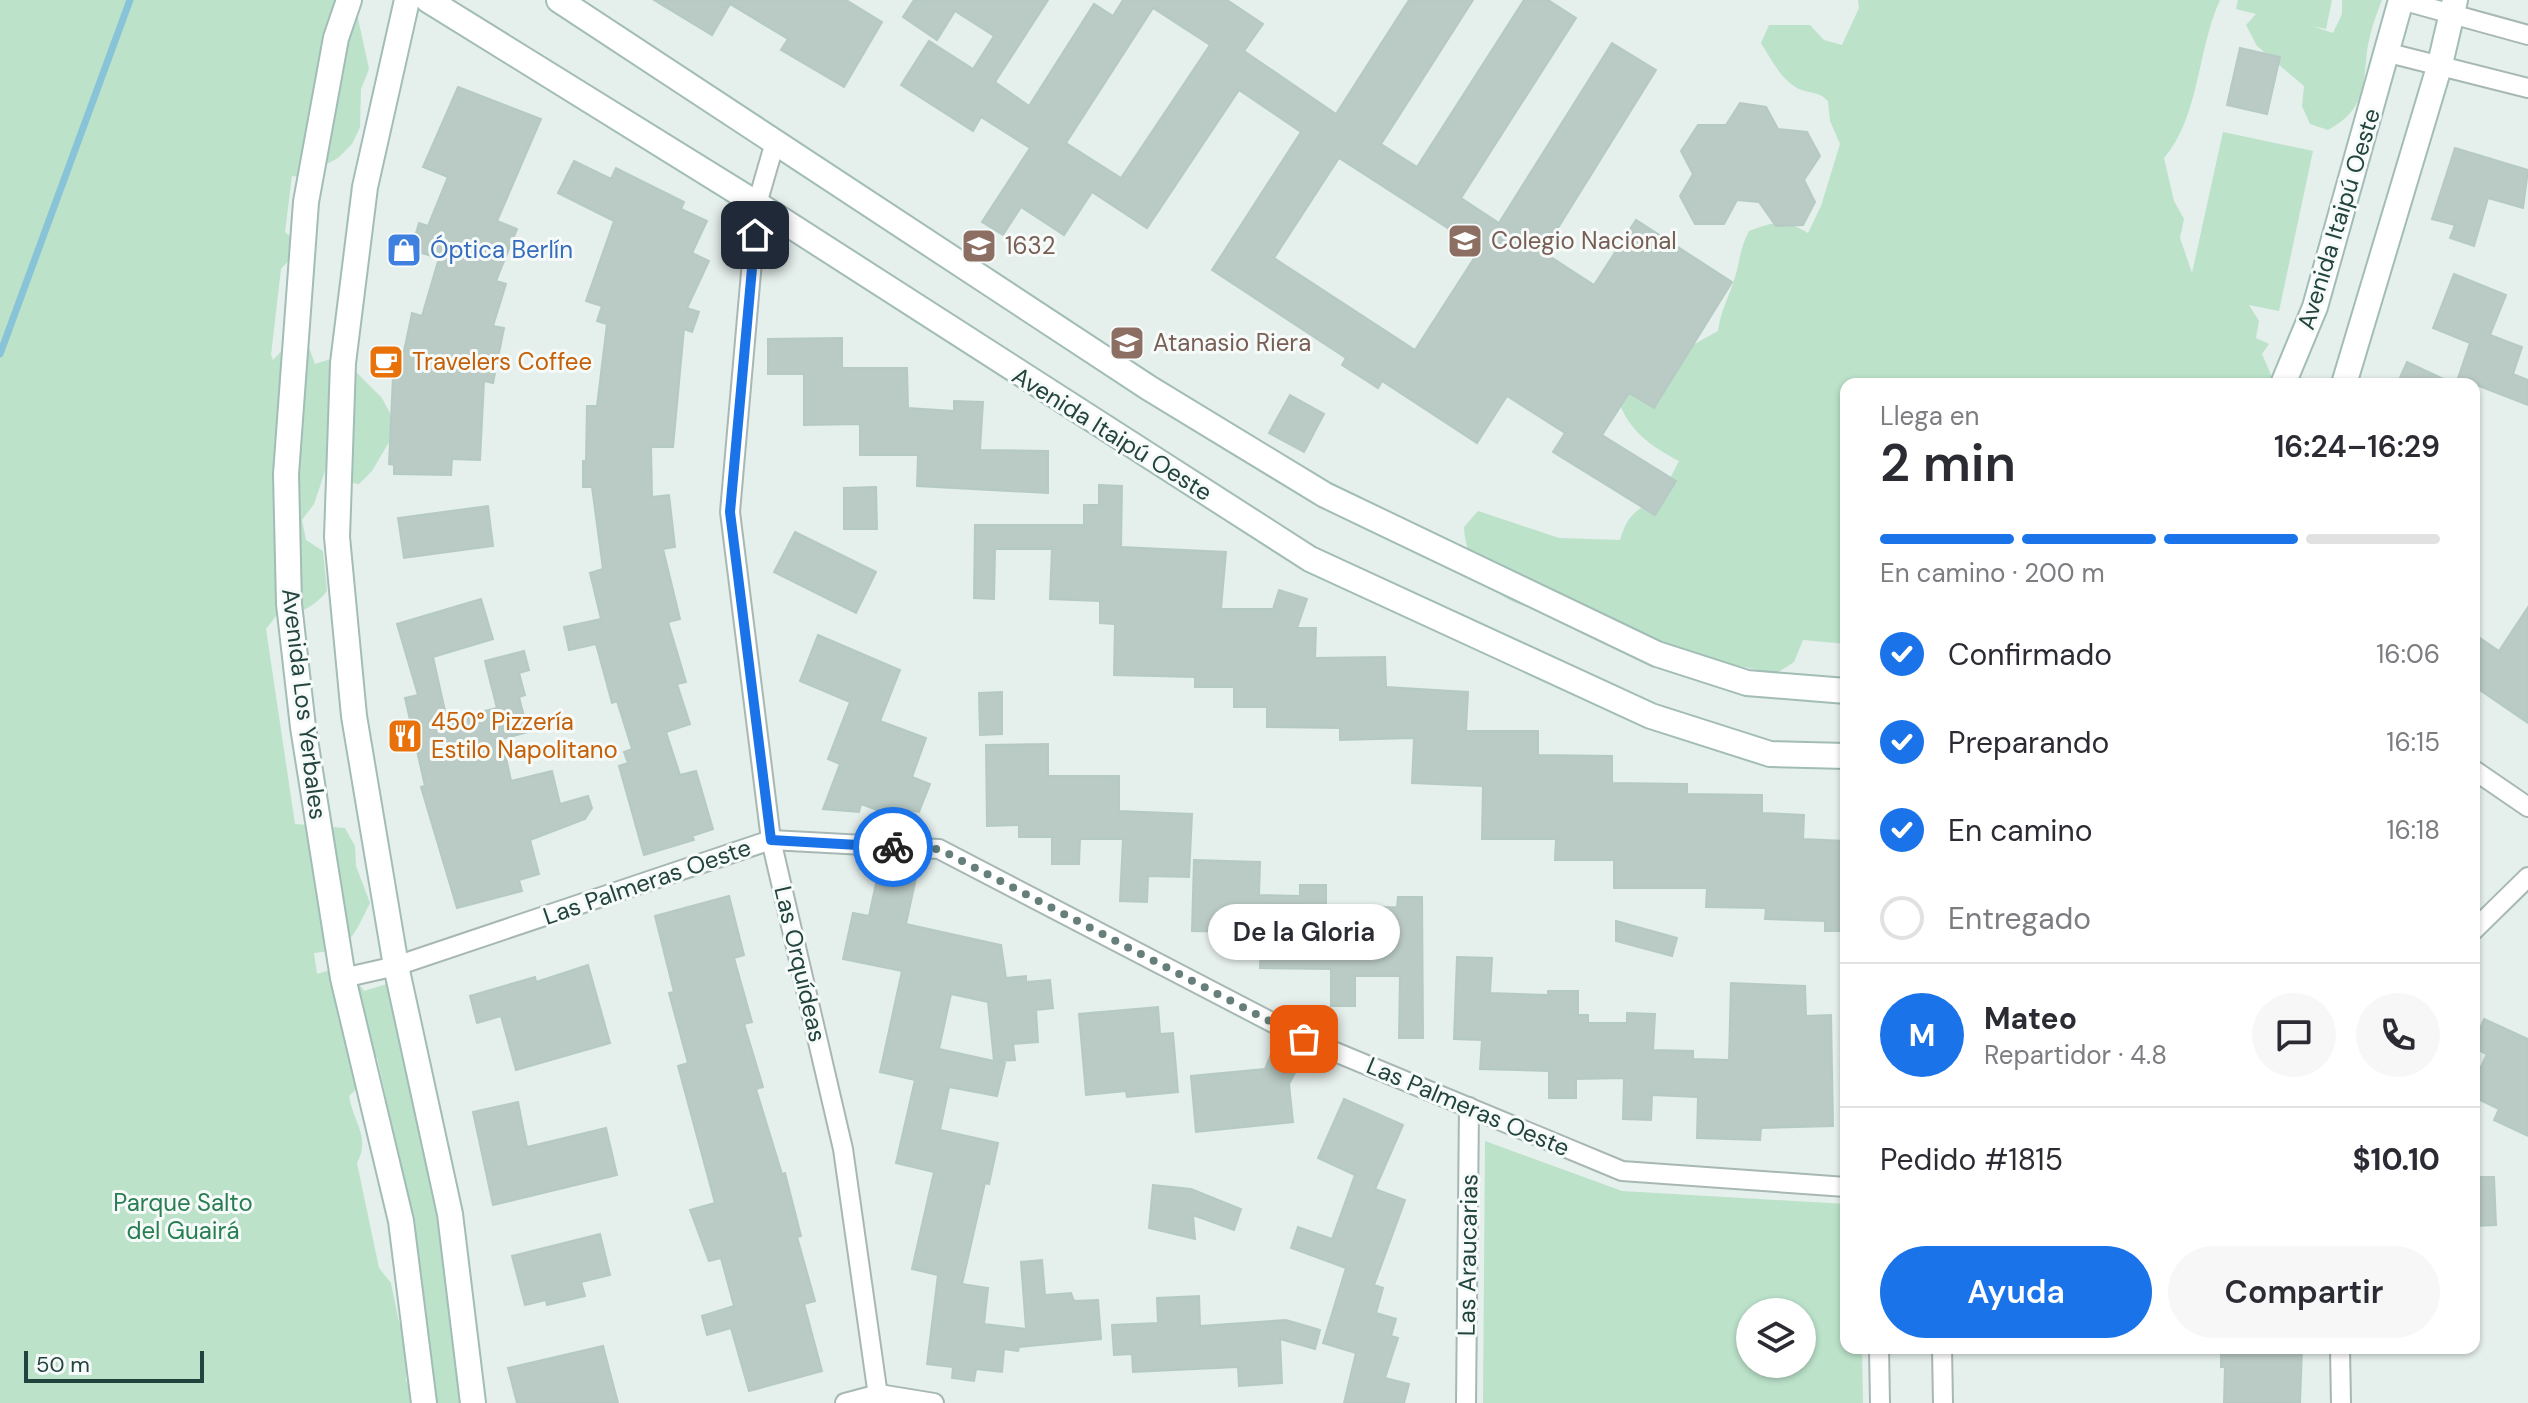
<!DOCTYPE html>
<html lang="es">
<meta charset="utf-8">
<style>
body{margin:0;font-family:"DM Sans",sans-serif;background:#f7f7f7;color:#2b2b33;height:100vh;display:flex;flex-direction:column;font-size:30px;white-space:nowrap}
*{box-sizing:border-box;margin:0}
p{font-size:26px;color:#7c7c81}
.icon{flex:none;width:44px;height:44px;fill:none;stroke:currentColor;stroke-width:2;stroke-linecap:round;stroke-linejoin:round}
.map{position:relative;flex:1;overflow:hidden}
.details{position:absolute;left:1840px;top:378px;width:640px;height:976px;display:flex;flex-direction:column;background:#fff;border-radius:16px;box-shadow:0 2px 6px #0004}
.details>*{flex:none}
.fabs{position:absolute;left:1736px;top:1298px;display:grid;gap:16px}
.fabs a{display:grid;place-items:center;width:80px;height:80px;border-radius:50%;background:#fff;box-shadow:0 2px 6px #0004;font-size:40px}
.scale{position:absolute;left:24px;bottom:20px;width:180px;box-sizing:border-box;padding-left:8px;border:4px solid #22433e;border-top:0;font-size:22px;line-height:28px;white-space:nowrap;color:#22433e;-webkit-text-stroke:6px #f6fbf9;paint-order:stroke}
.pin{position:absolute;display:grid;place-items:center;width:68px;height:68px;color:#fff;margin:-34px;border-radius:16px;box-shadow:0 4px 12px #0006}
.courier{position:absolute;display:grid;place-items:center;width:80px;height:80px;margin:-40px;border:6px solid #1a73e8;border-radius:50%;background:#fff;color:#222;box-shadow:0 2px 10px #0007}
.bubble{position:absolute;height:56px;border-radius:28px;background:#fff;box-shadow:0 2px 6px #0004;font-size:26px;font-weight:600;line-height:56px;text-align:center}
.head em{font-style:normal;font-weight:600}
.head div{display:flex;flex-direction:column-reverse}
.head{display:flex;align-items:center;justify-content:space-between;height:136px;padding:0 40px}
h1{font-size:52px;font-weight:600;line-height:60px}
.bar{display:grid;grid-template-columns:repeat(4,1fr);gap:12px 8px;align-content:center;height:96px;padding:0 40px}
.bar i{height:10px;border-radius:6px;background:#e1e1e2}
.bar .on{background:#1a73e8}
.bar p{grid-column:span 4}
.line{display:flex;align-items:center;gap:20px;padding:0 40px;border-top:2px solid #e1e1e2}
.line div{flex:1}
.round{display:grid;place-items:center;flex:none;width:84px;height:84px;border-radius:42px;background:#f7f7f7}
ol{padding:0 40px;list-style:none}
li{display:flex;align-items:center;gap:24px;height:88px}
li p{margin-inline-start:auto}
li .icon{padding:8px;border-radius:50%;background:#1a73e8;color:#fff;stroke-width:4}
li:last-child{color:#7c7c81}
li i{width:44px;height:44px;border:4px solid #e1e1e2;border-radius:50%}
.cta{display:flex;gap:16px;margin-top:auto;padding:16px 40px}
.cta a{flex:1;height:92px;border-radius:48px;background:#1a73e8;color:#fff;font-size:32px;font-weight:600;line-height:92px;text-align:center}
.cta a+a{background:#f7f7f7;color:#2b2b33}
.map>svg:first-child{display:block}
</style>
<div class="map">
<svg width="2528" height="1403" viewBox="0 0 2528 1403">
<rect width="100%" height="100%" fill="#e5efec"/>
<g fill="#bce2ca" fill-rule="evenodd">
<path d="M0 0H354L369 69 361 89 360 127 352 144 338 158 303 177 292 176 285 232 296 241 290 259 281 269 271 355 273 360 287 345H308L315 364 340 356 382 398 392 417V437L372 471 359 484 340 481 326 468 314 504 302 520 306 540 323 551 327 591C312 609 299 614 276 616L266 629 295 824 345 828 355 846 356 866 370 903C354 934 351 950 314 953L317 974 330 970 350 972 364 991 390 983 449 1280 460 1403H431L410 1207 377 1057 368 1063 364 1082 349 1096C353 1122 371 1137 357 1163L379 1268 391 1283 399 1322 409 1341 406 1380 416 1403H0Z"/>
<path d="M1858 0H2220C2197 50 2200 116 2164 158L2174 201 2184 219 2180 238 2192 273 2223 132 2313 151 2279 311 2249 305 2259 321 2256 338 2269 344 2262 354 2275 384H1846V644L1803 640 1794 662 1777 673C1723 664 1667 652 1616 630 1604 625 1601 610 1584 605 1569 600 1556 607 1541 608 1499 608 1465 566 1464 527L1478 511 1559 538 1620 540C1627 516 1636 508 1659 500L1679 461C1650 446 1628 430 1618 399L1680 352 1718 331C1721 309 1730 295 1736 274 1740 258 1741 246 1749 231 1776 221 1784 219 1808 233L1821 206 1840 144 1830 121 1828 101C1818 91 1811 94 1799 89 1781 80 1771 59 1761 43L1769 25H1810L1824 40 1842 45 1859 8Z"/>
<path d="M2238 0H2332L2326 29 2312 26 2333 33 2342 14V0H2382C2374 20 2367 41 2366 62 2363 95 2359 113 2328 130L2310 124 2302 106 2304 86 2257 46 2246 25 2256 14 2236 9Z"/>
<path d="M1485 1141 1622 1191 1846 1204V1348H1862L1863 1403H1483ZM1750 1312H1802V1364H1750Z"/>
</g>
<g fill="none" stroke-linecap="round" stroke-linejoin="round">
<path stroke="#89c3d8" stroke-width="7" d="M0 354 130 0"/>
</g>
<g fill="#bacac5" stroke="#b6cac4" stroke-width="2" fill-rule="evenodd">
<path d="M654 0H846L882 22 844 87 781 50 788 39 730 4 712 35Z"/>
<path d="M914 0H1048L995 82 1029 106 1094 4 1113 16 1123 0H1227L1263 24 1244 51 1336 114 1409 0H1473L1381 144 1417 167 1524 0H1548L1576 18 1461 198 1499 223 1612 43 1656 70 1543 252 1594 285 1636 220 1732 282 1654 408 1629 393 1602 435 1676 481 1655 515 1553 452 1565 433 1507 396 1477 443 1382 381 1378 388 1342 365 1346 358 1212 270 1301 132 1239 90 1147 228 1092 192 1064 235 1021 207 1003 235 982 222 1030 148 981 117 973 131 901 85 929 41 973 69 994 36 955 11 937 40 903 17ZM1153 8 1210 45 1121 178 1066 143ZM1339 158 1480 249 1415 350 1274 258Z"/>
<path d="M2240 48 2280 57 2267 114 2227 105Z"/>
<path d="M458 87 541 119 497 221 517 229 496 281 506 284 493 326 504 328 493 383 484 381 480 460 452 459 451 475 394 474V465L389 464 394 354 403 356 412 313 422 316 439 258 411 250 419 223 428 226 448 177 423 167Z"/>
<path d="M1740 103 1766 107 1778 129 1807 132 1820 156 1804 180 1815 202 1803 225 1776 226 1759 202 1737 200 1724 224H1695L1680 196 1693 174 1681 151 1698 125H1726Z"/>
<path d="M2455 148 2528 170 2523 208 2488 198 2474 246 2450 238 2455 225 2432 219Z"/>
<path d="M574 161 611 179 616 168 684 202 681 209 707 221 692 253 709 261 687 308 699 312 692 332 684 329 673 447H651L652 497 669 495 675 547 663 549 680 619 668 622 686 682 677 684 690 724 666 732 680 775 696 771 713 829 692 836 694 840 644 855 619 766 628 763 624 752 632 749 617 701 612 703 596 644 569 650 564 627 601 619 590 573 603 569 592 487H583V461H586L587 406H597L607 324 597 321 602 306 586 301 614 221 558 193Z"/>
<path d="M2454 274 2506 295 2490 335 2522 347 2513 374 2528 380V405L2474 384H2456L2470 343 2433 328Z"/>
<path d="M842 338V368H907L908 408 954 411V401L983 402 980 450 1048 451V493L917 486 918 455H860V424L804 425V374H768V339Z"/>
<path d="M2407 362 2454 384H2397Z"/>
<path d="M1290 395 1324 414 1304 452 1269 433Z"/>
<path d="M1099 485 1122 486 1121 547 1226 552 1221 609H1273L1279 590 1307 599 1297 628H1316L1315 658 1385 657 1386 687 1468 692 1466 731H1538V755L1612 756V783L1687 784V794L1762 795V813L1804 815 1803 839 1845 841 1842 904H1846V931H1825V921L1765 919 1766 908 1706 907 1707 888H1614V860H1555L1556 839H1482L1483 786 1412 783 1414 738 1340 740V728L1267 727V707H1234V687H1195V677L1114 675 1115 624 1100 623V601L1050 599 1052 549H995L994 599 974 598 975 525H1084V505H1099Z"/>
<path d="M876 487 877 529H844V488Z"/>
<path d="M488 506 493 546 404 558 398 518Z"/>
<path d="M795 532 876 572 856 613 774 572Z"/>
<path d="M481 599 493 639 433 657 447 720 497 708 485 661 524 651 529 670 519 673 525 695 519 697 528 732 502 739 511 781 552 771 560 804 588 796 592 808 585 819 530 840 539 874 519 880 522 891 457 908 421 787 425 786 405 698 418 695 397 624Z"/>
<path d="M2528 607V723L2474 686V634L2499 651Z"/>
<path d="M818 635 900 670 880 721 926 738 912 777 930 784 919 812 887 807 885 813 861 804 859 812 823 809 840 764 828 759 850 702 800 681Z"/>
<path d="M1002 692V734L980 735 979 693Z"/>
<path d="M1048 744V776H1119V811L1192 814 1189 877 1148 876 1147 902 1120 901 1123 839H1080L1079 864H1052V837H1019V825L987 826 986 745Z"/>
<path d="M1194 860 1260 862 1259 895 1300 896V885H1326V908L1397 907 1398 897H1422L1423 1038H1399L1400 976H1355V1006H1331V969L1260 968 1261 942H1243V932L1192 931Z"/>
<path d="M880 865 905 870 916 878 906 924 1001 945 1006 978 1026 976V982L1050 980 1053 1008 1036 1010 1038 1042 1013 1044 1015 1060 998 1061 1005 1063 997 1096 949 1087 940 1130 998 1143 989 1184 985 1183 962 1284 988 1288 984 1324 1026 1329 1021 1262 1042 1260 1045 1295 1071 1293 1074 1301 1098 1300 1101 1339 1019 1347 1018 1351 1004 1349 1002 1372 976 1369 974 1381 952 1378 953 1367 927 1364 938 1275 912 1269 934 1172 896 1163 915 1080 880 1072 902 971 843 959 853 913 869 916ZM951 994 988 1002 994 1061 939 1049Z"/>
<path d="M729 896 744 955 734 958 752 1022 744 1024 763 1087 756 1089 782 1174 785 1173 801 1236 797 1237 815 1301 804 1304 822 1371 749 1391 731 1328 707 1335 702 1316 734 1306 721 1258 709 1261 690 1210 715 1203 678 1066 688 1063 669 993 674 992 655 916Z"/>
<path d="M1616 921 1677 938 1672 956 1616 941Z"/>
<path d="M1457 957 1492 958 1490 993 1548 995V991H1578V1015H1588V1023H1627V1013L1655 1014 1653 1050 1693 1051V1059L1729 1060 1731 983 1805 986 1806 1016 1831 1015 1833 1126 1761 1128 1760 1140 1697 1138 1698 1097 1652 1095 1651 1120 1623 1119 1624 1078 1576 1079V1098H1549V1071L1480 1069 1482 1040 1454 1039Z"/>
<path d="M588 965 610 1043 516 1070 501 1016 477 1023 470 996 535 977 536 982Z"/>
<path d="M1158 1007 1160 1034 1173 1033 1178 1092 1127 1097 1126 1091 1086 1095 1079 1014Z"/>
<path d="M2484 1019 2528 1039V1136L2494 1120 2499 1109 2474 1097V1082L2487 1054 2474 1048V1042Z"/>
<path d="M1271 1054 1298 1067 1289 1084 1293 1122 1196 1132 1191 1076 1265 1069Z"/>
<path d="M1344 1099 1403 1125 1375 1189 1405 1200 1374 1285 1383 1288 1376 1313 1396 1319 1391 1336 1398 1338 1385 1378 1409 1384 1404 1403H1344L1356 1353 1323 1343 1346 1268 1291 1248 1298 1227 1332 1239 1355 1175 1318 1158Z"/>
<path d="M518 1102 527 1147 606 1128 617 1175 493 1205 473 1112Z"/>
<path d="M2474 1177H2494L2496 1225 2474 1226Z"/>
<path d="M1153 1185 1191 1189 1241 1209 1234 1230 1193 1215 1195 1239 1149 1228Z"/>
<path d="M600 1234 610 1275 581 1282 585 1296 547 1305 546 1300 525 1305 512 1256Z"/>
<path d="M1199 1296 1200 1326 1286 1320 1320 1330 1315 1349 1280 1339 1282 1383 1239 1386 1238 1367 1133 1372 1132 1354 1114 1355 1112 1325 1158 1323 1157 1298Z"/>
<path d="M603 1346 618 1403H517L508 1368Z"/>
<path d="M2221 1348H2302L2300 1403H2224L2225 1367H2221Z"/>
</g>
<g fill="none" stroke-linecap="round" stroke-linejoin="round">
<defs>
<g id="street">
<path d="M2401 0 2528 35"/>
<path d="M2389 53 2528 88"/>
<path d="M775 142 757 204 730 512 771 840 843 1149 879 1403"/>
<path d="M2474 770 2528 807"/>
<path d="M2474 930 2528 877"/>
<path d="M343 978 396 966 771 840 939 849 1304 1039 1622 1171 1846 1187"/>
<path d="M1879 1348 1880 1403"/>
<path d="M1942 1348 1943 1403"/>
<path d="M2340 1348 2341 1403"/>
<path d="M845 1403 879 1394 934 1403"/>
<path d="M1466 1403 1469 1107"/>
</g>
<g id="secondary">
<path d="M349 0 336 38 306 202 286 474 289 604 303 727 343 978 401 1221 424 1403"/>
<path d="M407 0 365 187 343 363 337 537 354 716 396 966 450 1214 473 1403"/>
<path d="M428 0 757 204 1310 559 1651 716 1770 754 1846 756"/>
<path d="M559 0 1149 388 1325 495 1657 654 1747 683 1846 691"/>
<path d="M2283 384 2315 307 2401 0"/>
<path d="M2344 384 2440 64 2455 0"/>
</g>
</defs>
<use href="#street" stroke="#a7b8b4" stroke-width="22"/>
<use href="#secondary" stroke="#a2bcb6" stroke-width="28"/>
<use href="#street" stroke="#fff" stroke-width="18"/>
<use href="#secondary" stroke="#fff" stroke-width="24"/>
</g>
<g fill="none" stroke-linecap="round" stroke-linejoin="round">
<path stroke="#667f7b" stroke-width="8" stroke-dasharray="0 14.4" d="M893 847 939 849 1304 1039"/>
<path stroke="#1a73e8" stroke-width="10" d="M755 235 730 512 771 840 893 847"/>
</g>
<defs>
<symbol id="school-square" viewBox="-11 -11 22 22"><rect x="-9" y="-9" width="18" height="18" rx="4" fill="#8d6e63" stroke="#f6fbf9"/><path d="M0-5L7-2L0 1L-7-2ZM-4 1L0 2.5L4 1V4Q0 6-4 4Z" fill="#fff"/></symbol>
<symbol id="shop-square" viewBox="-11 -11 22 22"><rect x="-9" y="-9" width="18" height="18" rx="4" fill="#3f7fe0" stroke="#f6fbf9"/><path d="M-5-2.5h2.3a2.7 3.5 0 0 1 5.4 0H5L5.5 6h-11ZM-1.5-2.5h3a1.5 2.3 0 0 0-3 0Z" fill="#fff"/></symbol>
<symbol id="cafe-square" viewBox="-11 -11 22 22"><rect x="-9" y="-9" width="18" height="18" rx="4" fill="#e8710a" stroke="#f6fbf9"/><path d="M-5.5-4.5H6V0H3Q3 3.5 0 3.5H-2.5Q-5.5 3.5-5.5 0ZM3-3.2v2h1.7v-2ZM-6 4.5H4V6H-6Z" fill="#fff"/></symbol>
<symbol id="restaurant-square" viewBox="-11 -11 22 22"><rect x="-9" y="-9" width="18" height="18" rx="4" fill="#e8710a" stroke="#f6fbf9"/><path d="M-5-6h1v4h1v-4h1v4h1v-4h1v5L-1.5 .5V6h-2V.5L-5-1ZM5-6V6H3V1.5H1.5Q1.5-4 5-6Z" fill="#fff"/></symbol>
</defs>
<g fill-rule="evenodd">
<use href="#school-square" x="1445" y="221" width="40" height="40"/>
<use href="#school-square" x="959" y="226" width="40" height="40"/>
<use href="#shop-square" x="384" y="230" width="40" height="40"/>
<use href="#school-square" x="1107" y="323" width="40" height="40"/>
<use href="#cafe-square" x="366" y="342" width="40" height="40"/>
<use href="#restaurant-square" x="385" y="716" width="40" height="40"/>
</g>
<g text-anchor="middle" stroke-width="6" stroke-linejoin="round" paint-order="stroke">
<g font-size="24" fill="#22433e" stroke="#f6fbf9">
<text transform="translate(2339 219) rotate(-73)" y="8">Avenida Itaipú Oeste</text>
<text transform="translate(1112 434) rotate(32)" y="8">Avenida Itaipú Oeste</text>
<text transform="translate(304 704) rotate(83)" y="8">Avenida Los Yerbales</text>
<text transform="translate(647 882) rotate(-19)" y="8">Las Palmeras Oeste</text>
<text transform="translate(800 964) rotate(77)" y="8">Las Orquídeas</text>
<text transform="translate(1468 1107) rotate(23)" y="8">Las Palmeras Oeste</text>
<text transform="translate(1468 1255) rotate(-89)" y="8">Las Araucarias</text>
</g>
<g font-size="24" fill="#785e54" stroke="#f6fbf9" text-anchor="start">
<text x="1491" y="249">Colegio Nacional</text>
<text x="1005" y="254">1632</text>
<text x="1153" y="351">Atanasio Riera</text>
</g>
<g font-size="24" fill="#366cbe" stroke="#f6fbf9" text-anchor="start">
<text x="430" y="258">Óptica Berlín</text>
</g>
<g font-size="24" fill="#c56008" stroke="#f6fbf9" text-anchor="start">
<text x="412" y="370">Travelers Coffee</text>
<text x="431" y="730">450° Pizzería<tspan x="431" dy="28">Estilo Napolitano</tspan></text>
</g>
<g font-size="24" fill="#287e52" stroke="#f6fbf9">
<text x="183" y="1211">Parque Salto<tspan x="183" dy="28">del Guairá</tspan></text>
</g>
</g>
</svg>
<div class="fabs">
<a><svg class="icon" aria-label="layers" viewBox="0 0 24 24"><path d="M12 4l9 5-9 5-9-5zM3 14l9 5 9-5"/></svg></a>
</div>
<div class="scale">50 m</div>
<div class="pin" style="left:1304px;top:1039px;background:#ea580c"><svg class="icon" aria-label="bag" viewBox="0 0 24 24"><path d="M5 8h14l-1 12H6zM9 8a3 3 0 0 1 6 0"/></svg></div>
<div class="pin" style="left:755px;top:235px;background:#1f2937"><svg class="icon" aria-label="home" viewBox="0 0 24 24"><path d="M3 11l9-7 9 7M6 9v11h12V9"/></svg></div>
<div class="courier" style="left:893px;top:847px"><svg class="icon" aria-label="bike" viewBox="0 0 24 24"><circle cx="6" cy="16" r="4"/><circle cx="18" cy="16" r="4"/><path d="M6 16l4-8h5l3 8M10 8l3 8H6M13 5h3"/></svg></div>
<div class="bubble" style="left:1208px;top:904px;width:192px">De la Gloria</div>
<section class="details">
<div class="head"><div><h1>2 min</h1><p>Llega en</p></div><em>16:24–16:29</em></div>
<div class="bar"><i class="on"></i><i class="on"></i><i class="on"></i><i></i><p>En camino · 200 m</p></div>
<ol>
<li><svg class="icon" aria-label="check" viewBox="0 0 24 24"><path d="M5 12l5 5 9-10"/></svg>Confirmado<p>16:06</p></li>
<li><svg class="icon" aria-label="check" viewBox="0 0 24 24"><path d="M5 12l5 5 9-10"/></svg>Preparando<p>16:15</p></li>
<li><svg class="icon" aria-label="check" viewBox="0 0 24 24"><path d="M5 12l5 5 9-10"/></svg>En camino<p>16:18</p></li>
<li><i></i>Entregado</li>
</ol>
<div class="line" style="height:144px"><b class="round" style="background:#1a73e8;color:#fff">M</b><div><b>Mateo</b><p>Repartidor · 4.8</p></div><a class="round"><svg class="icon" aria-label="chat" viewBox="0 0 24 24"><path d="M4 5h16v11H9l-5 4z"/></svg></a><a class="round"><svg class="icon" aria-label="phone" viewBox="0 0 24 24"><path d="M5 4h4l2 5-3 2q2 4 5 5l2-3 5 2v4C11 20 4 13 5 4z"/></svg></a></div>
<div class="line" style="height:104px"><div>Pedido #1815</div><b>$10.10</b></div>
<div class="cta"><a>Ayuda</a><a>Compartir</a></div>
</section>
</div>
